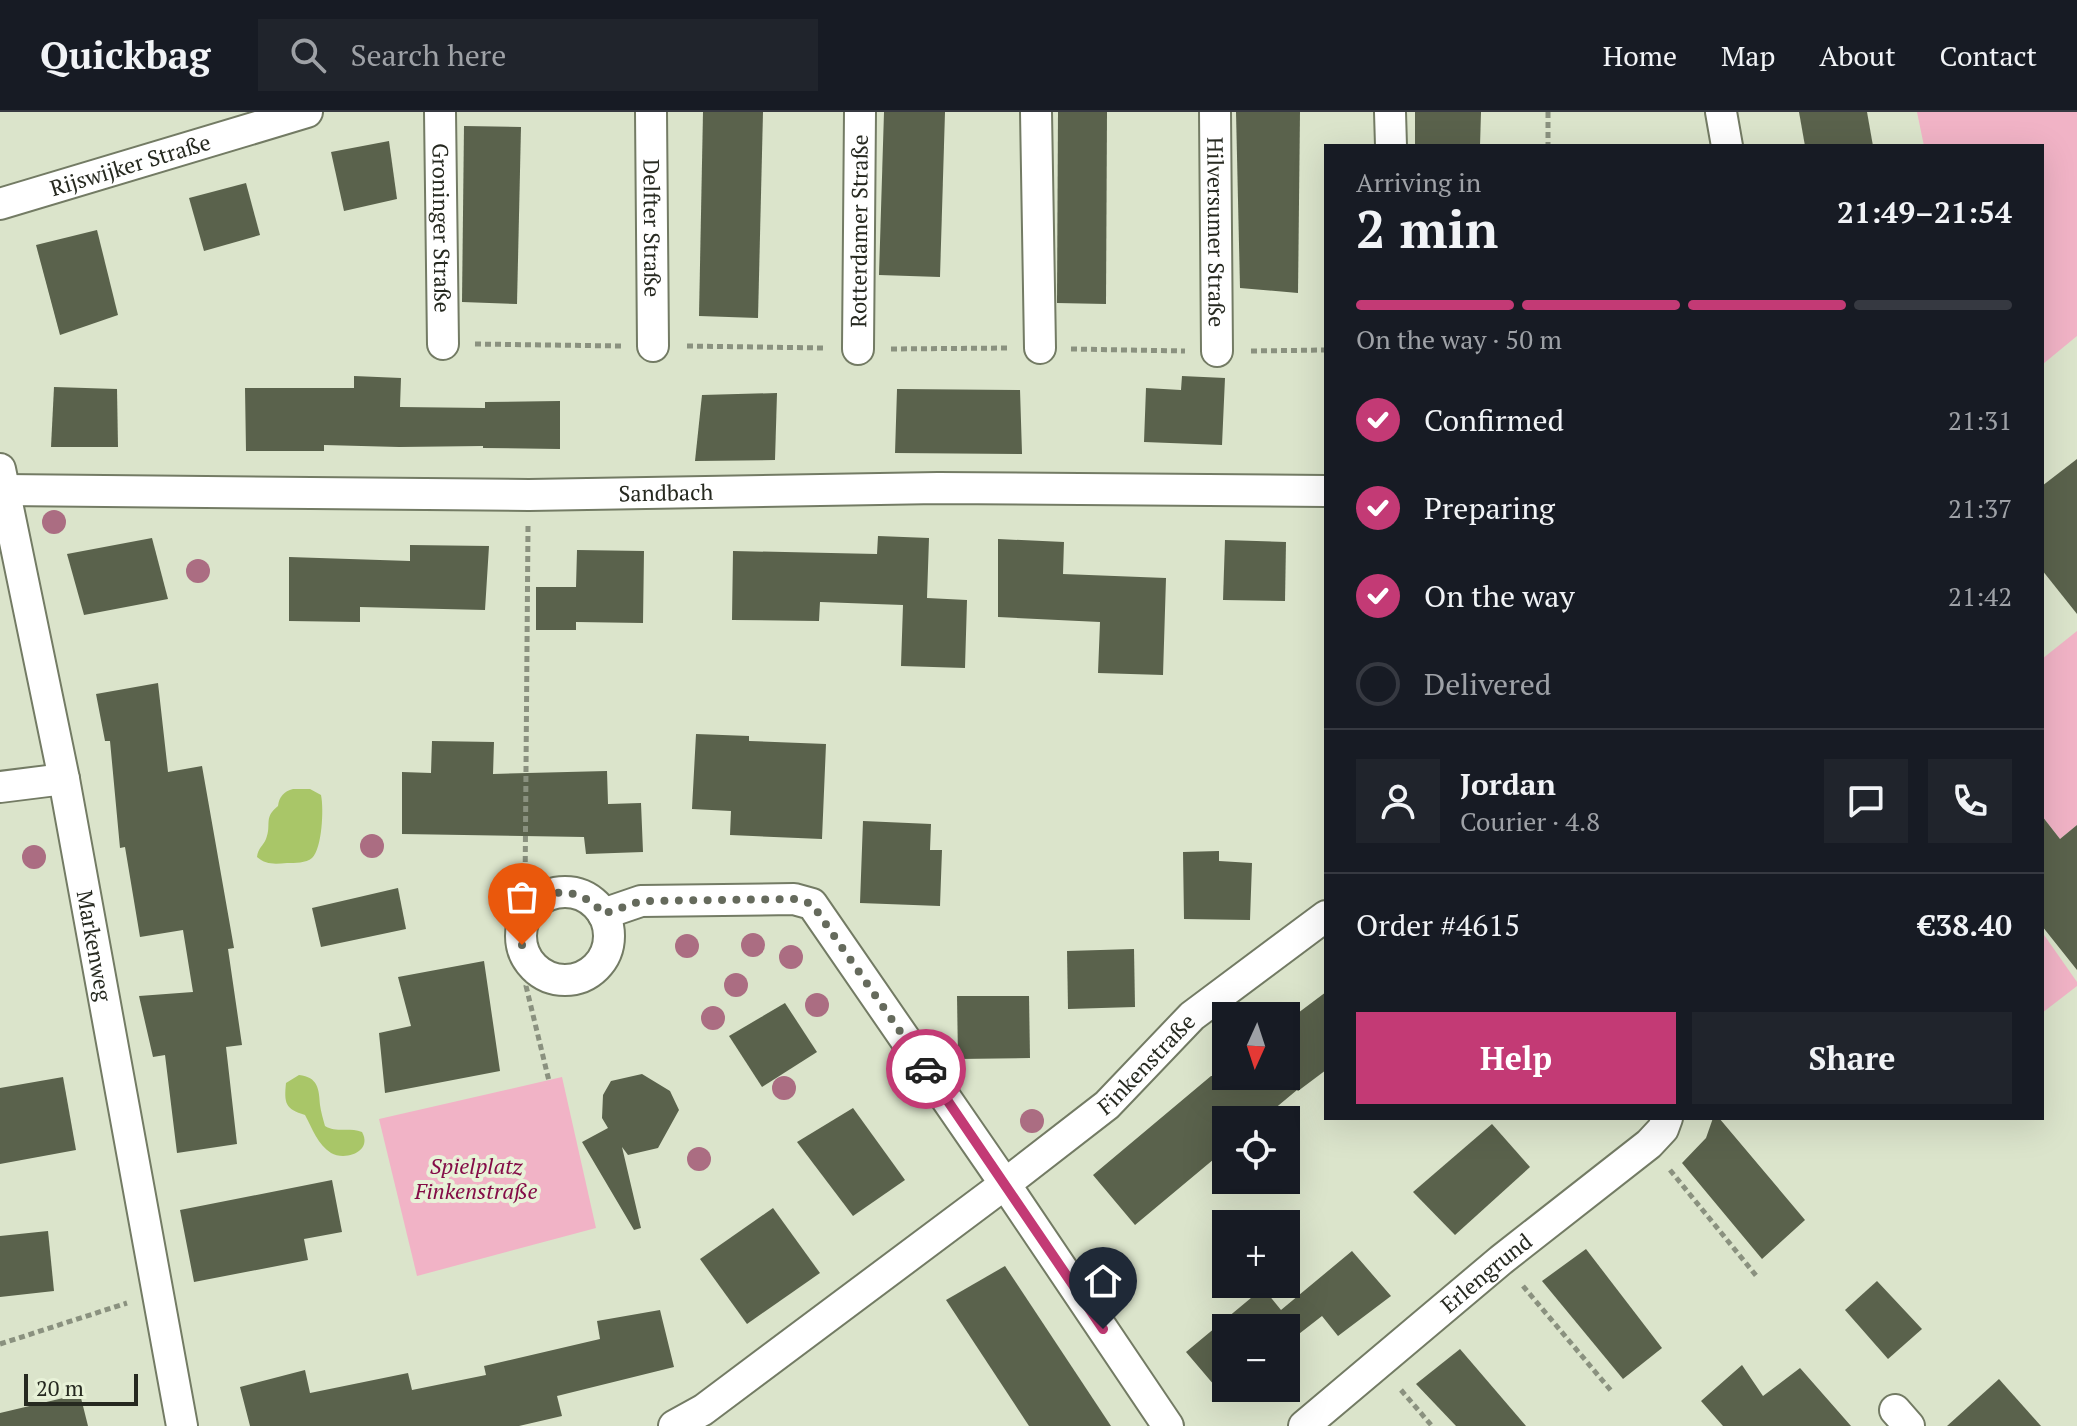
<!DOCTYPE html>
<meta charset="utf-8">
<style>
body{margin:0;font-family:"PT Serif",serif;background:#20242c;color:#f1f3f6;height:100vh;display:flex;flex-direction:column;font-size:30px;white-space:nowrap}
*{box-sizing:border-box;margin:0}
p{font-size:26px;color:#9ea1a6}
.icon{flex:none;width:44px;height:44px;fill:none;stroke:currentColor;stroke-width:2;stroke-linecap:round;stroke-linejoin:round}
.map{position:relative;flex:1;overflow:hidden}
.drawer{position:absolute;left:1324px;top:32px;width:720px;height:976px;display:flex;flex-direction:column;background:#171b24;border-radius:0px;box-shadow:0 8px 32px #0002}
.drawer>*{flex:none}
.needle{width:52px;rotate:183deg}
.buttons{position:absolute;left:1212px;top:890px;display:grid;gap:16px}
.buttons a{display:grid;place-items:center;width:88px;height:88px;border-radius:0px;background:#171b24;box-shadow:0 8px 32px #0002;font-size:40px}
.scale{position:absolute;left:24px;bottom:20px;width:114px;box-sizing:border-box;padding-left:8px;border:4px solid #262920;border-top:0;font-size:22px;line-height:28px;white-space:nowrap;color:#262920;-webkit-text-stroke:6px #e8f2d8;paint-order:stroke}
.pin{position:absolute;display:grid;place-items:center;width:68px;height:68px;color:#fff;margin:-82px -34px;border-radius:50% 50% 50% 0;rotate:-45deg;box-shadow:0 0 8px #0007}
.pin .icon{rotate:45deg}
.courier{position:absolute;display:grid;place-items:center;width:80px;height:80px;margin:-40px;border:6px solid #c33a75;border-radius:50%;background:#fff;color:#222;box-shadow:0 2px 10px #0007}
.headline em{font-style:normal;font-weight:800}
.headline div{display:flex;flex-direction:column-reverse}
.headline{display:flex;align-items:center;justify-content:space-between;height:136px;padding:0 32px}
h1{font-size:52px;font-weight:800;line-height:60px}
.bar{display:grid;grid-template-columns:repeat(4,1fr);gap:12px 8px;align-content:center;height:96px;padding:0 32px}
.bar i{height:10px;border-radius:6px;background:#363941}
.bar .on{background:#c33a75}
.bar p{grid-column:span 4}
.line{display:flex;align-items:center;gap:20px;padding:0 32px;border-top:2px solid #363941}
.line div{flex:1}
.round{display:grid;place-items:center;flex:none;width:84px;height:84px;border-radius:0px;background:#20242c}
ol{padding:0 32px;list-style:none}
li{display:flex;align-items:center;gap:24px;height:88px}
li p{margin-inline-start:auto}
li .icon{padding:8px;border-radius:50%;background:#c33a75;color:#fff;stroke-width:4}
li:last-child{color:#9ea1a6}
li i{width:44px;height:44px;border:4px solid #363941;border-radius:50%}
.action{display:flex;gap:16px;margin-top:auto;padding:16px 32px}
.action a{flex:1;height:92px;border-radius:0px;background:#c33a75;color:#fff;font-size:32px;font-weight:800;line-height:92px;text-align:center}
.action a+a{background:#20242c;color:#f1f3f6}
header{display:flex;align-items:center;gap:48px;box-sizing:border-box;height:112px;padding:0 40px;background:#171b24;border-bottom:2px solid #363941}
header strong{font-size:38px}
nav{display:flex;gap:44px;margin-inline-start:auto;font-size:28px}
.search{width:560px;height:72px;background:#20242c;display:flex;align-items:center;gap:20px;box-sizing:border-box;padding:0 28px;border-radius:0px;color:#9ea1a6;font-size:30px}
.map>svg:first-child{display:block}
</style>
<header>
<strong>Quickbag</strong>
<div class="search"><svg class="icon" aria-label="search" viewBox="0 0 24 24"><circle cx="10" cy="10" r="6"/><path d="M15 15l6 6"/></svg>Search here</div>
<nav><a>Home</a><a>Map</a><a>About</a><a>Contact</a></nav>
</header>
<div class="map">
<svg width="2077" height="1314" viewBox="0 0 2077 1314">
<rect width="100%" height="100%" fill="#dbe4cb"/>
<g fill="#f1b3c6">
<path d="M1917 0H2077V224L2043 252 2042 34H1924Z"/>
<path d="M2077 519V713L2060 727 2042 704V547Z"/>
<path d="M2042 820 2077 870V874L2042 901Z"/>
<path d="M562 965 596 1116 417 1164 379 1007Z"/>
</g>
<g fill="#a9c668">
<path d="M293 677H310L321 683C324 697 322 737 312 746 306 751 295 751 287 751 275 752 266 753 257 745 258 736 263 734 266 727 272 712 263 706 278 694 279 685 284 679 293 677Z"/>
<path d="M299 963C318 965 319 977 320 993 321 1000 323 1007 325 1014 336 1021 349 1015 362 1020 373 1040 345 1049 331 1041 318 1033 312 1016 305 1003 285 997 284 991 286 971Z"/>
</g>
<g fill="#5a624c">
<path d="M703 0H763L758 206 699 204Z"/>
<path d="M884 0H945L940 165 879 163Z"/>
<path d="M1058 0H1107L1106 192 1057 191Z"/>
<path d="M1236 0H1300L1298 181 1240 176Z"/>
<path d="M1415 0H1481L1480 34H1415Z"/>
<path d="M1799 0H1867L1873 34H1805Z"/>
<path d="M464 14 521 15 517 192 462 190Z"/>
<path d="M389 29 397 87 344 99 331 40Z"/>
<path d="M246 71 260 123 204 139 189 86Z"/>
<path d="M97 118 118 203 60 223 36 133Z"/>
<path d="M354 264 401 266 400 295 485 296V290L560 289V337L483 336V334L399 335 324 333V339H246L245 276H354Z"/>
<path d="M1182 264 1225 266 1222 333 1144 330 1146 276 1181 278Z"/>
<path d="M54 275 117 277 118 335H51Z"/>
<path d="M897 277 1020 278 1022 342 895 341Z"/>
<path d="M777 281 775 348 695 349 702 283Z"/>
<path d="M2077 347V502L2042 458V374Z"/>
<path d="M878 424 929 426 927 486 967 488 965 556 901 554 903 493 820 490 819 509 732 508 733 439 877 442Z"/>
<path d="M152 426 168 487 84 503 67 442Z"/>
<path d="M998 427 1064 430 1063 462 1166 466 1163 563 1098 561 1100 510 998 505Z"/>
<path d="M1225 428 1286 430 1285 489 1223 488Z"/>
<path d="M410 433 489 434 485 498 360 495V510L289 509V445L410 449Z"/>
<path d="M577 438 644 439 643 511 576 510V518H536V475H576Z"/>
<path d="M158 571 168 660 202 654 234 836 228 837 242 933 226 935 237 1032 177 1041 165 943 153 945 139 884 193 880 183 818 140 825 125 735 120 736 110 629H105L96 582Z"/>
<path d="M696 622 749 624V629L826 632 822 727 730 723 731 699 692 697Z"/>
<path d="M432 629 494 630 493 662 607 659 608 692 641 691 643 740 586 742 584 725 402 722V660L431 661Z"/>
<path d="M2042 704 2060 727 2077 713V858L2042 814Z"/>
<path d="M863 709 931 712 930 738H942L940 794 860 791Z"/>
<path d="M1219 739V749L1252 751 1250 808 1184 807 1183 740Z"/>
<path d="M398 776 406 817 321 835 312 796Z"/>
<path d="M1134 837 1135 895 1068 897 1067 839Z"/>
<path d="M484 849 500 959 385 981 379 921 411 914 398 865Z"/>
<path d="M1326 880V958L1298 979 1297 978 1261 1008H1226V1037L1135 1113 1093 1063 1211 964H1286V910Z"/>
<path d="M957 884H1029L1030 946 958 947Z"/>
<path d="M785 891 817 940 762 975 729 924Z"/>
<path d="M642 962 670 979 679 998 658 1036 628 1043 622 1035 641 1116 634 1118 582 1030 608 1016 602 1006 603 983 611 969Z"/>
<path d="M63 965 76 1038 0 1052V976Z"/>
<path d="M853 996 905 1068 853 1104 797 1030Z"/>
<path d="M1713 1006H1719L1805 1108 1762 1147 1682 1051 1706 1026Z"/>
<path d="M1492 1012 1530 1055 1455 1123 1413 1080Z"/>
<path d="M332 1068 342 1120 304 1127 308 1148 194 1170 180 1098Z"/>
<path d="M773 1096 820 1161 747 1212 700 1147Z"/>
<path d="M48 1119 54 1179 0 1185V1124Z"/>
<path d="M1586 1137 1662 1236 1623 1267 1542 1169Z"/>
<path d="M1352 1139 1391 1184 1338 1224 1322 1204 1286 1232V1216H1226V1287L1186 1240 1263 1176 1281 1198Z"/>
<path d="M1005 1154 1111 1314H1029L946 1188Z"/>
<path d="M1877 1169 1922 1217 1888 1247 1845 1198Z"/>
<path d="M660 1198 674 1255 557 1284 562 1304 519 1314H250L240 1275 305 1258 310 1281 408 1261 412 1278 486 1263 484 1254 600 1227 597 1209Z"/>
<path d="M1460 1237 1526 1314H1456L1416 1272Z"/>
<path d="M1742 1253 1763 1284 1800 1256 1851 1314H1723L1701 1289Z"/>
<path d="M1999 1267 2041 1314H1947Z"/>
<path d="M80 1282 88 1314H0V1301Z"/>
</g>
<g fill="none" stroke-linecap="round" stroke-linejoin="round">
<defs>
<g id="street">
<path id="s1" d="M440 0 443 232"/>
<path id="s2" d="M651 0 653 234"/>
<path d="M1036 0 1040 236"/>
<path id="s3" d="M1215 0 1217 239"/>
<path d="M1390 0 1391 34"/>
<path d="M1721 0 1727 34"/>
<path id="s4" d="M0 92 307 0"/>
<path id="s5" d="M858 237 860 0"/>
<path id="s6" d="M0 357 64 667 182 1314"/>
<path id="s7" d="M4 378 529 383 938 376 1326 379"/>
<path d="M0 675 64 667"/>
<circle cx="565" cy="824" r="44"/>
<path d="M603 802 641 789 794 787 812 792 1005 1072 1168 1314"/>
<path d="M1895 1298 1909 1314"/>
<path id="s8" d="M674 1314 703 1298 1005 1072 1107 993 1192 904 1326 804"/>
<path id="s9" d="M1304 1314 1501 1148 1649 1032 1663 1017 1667 1006"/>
</g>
</defs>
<use href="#street" stroke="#737b64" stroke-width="34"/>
<g stroke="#8a917f" stroke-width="5" stroke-dasharray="6 4" stroke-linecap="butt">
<path d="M1548 0V34"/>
<path d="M475 232 621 234"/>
<path d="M687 234 825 236"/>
<path d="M891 237 1009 236"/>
<path d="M1071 237 1185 239"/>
<path d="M1251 239 1326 238"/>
<path d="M528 414 525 779 531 796"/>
<path d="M535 856 526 874 549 969"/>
<path d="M1670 1058 1758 1166"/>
<path d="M1523 1174 1613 1281"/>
<path d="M0 1232 127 1191"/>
<path d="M1401 1278 1432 1314"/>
</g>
<use href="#street" stroke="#fff" stroke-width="30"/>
</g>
<g fill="#ab6d82">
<circle cx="54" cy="410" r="12"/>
<circle cx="198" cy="459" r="12"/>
<circle cx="372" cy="734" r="12"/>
<circle cx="34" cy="745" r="12"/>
<circle cx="753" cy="833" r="12"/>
<circle cx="687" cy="834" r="12"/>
<circle cx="791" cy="845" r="12"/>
<circle cx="736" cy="873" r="12"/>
<circle cx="817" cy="893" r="12"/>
<circle cx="713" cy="906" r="12"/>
<circle cx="784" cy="976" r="12"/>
<circle cx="1032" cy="1009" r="12"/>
<circle cx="699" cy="1047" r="12"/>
</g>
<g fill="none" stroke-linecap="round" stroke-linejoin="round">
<path stroke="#656a5c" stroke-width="8" stroke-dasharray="0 14.4" d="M522 833C521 825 521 816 524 807 538 771 583 774 603 802L641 789 794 787 812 792 926 957"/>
<path stroke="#c33a75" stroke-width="10" d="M926 957 1103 1217"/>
</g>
<g text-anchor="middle" stroke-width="8" stroke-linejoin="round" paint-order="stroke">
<g font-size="22" fill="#262920" stroke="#e8f2d8">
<text dy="8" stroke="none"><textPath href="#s4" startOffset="136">Rijswijker Straße</textPath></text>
<text dy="8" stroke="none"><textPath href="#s1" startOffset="116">Groninger Straße</textPath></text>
<text dy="8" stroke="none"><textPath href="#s2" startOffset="116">Delfter Straße</textPath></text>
<text dy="8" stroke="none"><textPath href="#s5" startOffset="118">Rotterdamer Straße</textPath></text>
<text dy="8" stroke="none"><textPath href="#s3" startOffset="120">Hilversumer Straße</textPath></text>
<text dy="8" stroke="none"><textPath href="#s7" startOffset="662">Sandbach</textPath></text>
<text dy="8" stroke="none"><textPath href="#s6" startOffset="486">Markenweg</textPath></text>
<text dy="8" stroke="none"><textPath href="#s8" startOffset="596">Finkenstraße</textPath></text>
<text dy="8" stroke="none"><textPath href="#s9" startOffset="238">Erlengrund</textPath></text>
</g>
<g font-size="22" font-style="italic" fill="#840c47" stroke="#e8f2d8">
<text x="476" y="1062">Spielplatz<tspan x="476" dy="25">Finkenstraße</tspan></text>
</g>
</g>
</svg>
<div class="buttons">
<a><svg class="needle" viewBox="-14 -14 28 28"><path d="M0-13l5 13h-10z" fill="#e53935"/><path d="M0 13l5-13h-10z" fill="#9ea1a6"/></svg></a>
<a><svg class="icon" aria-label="locate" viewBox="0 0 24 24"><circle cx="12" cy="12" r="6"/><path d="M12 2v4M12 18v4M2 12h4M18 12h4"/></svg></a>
<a>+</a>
<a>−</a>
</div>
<div class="scale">20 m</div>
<div class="pin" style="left:522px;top:833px;background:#ea580c"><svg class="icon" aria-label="bag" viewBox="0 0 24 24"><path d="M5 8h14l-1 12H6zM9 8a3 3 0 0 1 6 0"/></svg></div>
<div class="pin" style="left:1103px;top:1217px;background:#1f2937"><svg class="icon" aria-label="home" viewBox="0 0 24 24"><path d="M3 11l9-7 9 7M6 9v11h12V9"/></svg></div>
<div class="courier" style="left:926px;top:957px"><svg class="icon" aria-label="car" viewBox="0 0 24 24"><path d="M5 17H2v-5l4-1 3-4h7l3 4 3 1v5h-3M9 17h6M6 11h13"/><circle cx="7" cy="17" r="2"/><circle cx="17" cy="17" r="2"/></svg></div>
<section class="drawer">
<div class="headline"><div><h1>2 min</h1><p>Arriving in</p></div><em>21:49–21:54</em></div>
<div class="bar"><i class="on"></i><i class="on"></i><i class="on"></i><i></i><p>On the way · 50 m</p></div>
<ol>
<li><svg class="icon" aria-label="check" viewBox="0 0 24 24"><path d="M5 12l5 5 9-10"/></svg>Confirmed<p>21:31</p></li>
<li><svg class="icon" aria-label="check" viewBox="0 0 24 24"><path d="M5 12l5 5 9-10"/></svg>Preparing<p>21:37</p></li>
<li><svg class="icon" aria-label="check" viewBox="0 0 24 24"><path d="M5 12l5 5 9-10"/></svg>On the way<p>21:42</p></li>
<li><i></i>Delivered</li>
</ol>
<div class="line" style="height:144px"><a class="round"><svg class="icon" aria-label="person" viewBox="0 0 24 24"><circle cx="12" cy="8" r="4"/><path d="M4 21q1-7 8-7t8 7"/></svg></a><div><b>Jordan</b><p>Courier · 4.8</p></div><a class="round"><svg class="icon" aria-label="chat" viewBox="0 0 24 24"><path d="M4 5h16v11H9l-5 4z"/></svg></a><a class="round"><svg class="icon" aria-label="phone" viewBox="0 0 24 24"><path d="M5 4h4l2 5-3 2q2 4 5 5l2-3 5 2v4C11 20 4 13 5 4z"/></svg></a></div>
<div class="line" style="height:104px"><div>Order #4615</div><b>€38.40</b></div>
<div class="action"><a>Help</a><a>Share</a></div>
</section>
</div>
